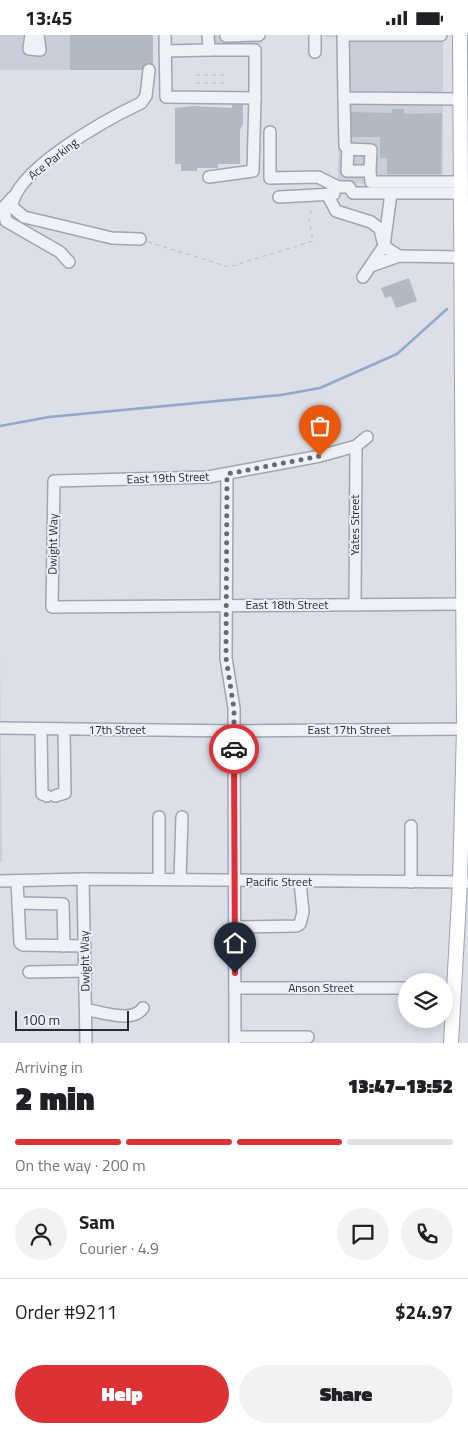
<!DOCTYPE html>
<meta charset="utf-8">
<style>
body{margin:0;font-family:"Titillium Web",sans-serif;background:#f2f2f2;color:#202124;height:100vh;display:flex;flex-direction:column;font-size:19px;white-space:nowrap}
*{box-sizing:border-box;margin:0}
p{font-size:16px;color:#757577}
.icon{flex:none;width:28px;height:28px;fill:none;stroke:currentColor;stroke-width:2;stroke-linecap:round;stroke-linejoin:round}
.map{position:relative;height:1008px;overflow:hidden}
.panel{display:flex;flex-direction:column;background:#fff;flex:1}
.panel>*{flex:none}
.buttons{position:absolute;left:398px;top:938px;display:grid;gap:10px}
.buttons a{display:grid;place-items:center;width:55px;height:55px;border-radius:50%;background:#fff;box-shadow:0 2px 12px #0003;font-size:25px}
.scale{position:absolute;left:15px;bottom:12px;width:114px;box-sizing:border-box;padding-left:5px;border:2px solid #242b40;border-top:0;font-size:14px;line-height:18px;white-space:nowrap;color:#242b40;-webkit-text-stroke:4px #eceff6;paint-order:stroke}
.pin{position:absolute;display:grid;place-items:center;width:42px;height:42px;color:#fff;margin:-51px -21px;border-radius:50% 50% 50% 0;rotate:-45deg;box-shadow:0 0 5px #0007}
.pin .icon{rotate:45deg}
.courier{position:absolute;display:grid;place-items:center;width:50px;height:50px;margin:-25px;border:4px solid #dc3236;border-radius:50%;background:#fff;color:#222;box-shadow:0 1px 6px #0007}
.overview em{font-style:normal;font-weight:800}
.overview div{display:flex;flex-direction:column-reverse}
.overview{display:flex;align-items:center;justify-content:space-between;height:85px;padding:0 15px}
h1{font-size:32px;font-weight:800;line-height:38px}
.bar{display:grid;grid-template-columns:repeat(4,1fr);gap:8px 5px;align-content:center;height:60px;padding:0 15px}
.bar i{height:6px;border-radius:4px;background:#e0e0e0}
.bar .current{background:#dc3236}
.bar p{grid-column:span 4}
.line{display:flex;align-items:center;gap:12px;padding:0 15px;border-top:1px solid #e0e0e0}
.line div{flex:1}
.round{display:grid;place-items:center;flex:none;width:52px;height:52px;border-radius:26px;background:#f2f2f2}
.primary-button{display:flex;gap:10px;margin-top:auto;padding:10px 15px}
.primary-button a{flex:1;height:58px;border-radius:30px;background:#dc3236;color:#fff;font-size:20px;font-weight:800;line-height:58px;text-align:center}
.primary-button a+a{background:#f2f2f2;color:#202124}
.status{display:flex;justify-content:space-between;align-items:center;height:35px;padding:0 25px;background:#fff;direction:ltr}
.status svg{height:14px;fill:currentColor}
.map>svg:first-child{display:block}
</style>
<div class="status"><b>13:45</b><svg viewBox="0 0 49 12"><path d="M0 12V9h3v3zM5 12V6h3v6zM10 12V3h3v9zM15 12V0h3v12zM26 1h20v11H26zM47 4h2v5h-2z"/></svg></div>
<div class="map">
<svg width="468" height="1008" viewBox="0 0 468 1008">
<rect width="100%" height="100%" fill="#dcdfe8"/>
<g fill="#caceda">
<rect x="0" y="0" width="70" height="35"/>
<rect x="213" y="0" width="49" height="9"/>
<path d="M325 0H385L443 4V151L338 148 339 68 346 3 325 2Z"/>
<path d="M0 621 2 827H0Z"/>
</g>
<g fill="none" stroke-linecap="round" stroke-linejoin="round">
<path stroke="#93a7cd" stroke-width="2.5" d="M0 391 49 382 281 360 320 353 397 319 447 274"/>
</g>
<g fill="#b3b8c5">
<rect x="70" y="0" width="83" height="35"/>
<path d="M232 69 243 70V88L240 95V129H218V133H197V136H181V129H175V73L194 71 232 73Z"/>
<path d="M392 74H404V79L442 78 441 139H387V123H380V102H348V77L392 78Z"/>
<path d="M409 243 417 266 396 273 391 261 385 263 381 253Z"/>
</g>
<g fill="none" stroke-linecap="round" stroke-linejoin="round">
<defs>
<g id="minor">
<path d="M31 0 29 14 40 15 38 0"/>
<path d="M165 0 166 62 255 63V15H209L208 0"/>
<path d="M315 0V17"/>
<path d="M441 0H343L344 63 460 64"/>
<path d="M226 1 259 0"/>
<path d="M165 16 209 15"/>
<path d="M344 63 345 111 348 114"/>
<path d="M270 97V143L318 142 338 152H349L353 158H460"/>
<path d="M370 136 371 115 348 114 347 136H370L371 147H460"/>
<path d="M209 142 253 136 255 63"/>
<path d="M327 159 336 176 371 187 380 194 384 211 399 221"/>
<path d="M13 162 4 172 6 186 60 217 69 227"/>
<path d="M279 162 334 159"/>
<path d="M140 204 112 203 58 190 24 182 12 172C14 135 109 83 141 68L146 61 149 35"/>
<path d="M371 231 399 221 460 222"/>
<path d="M363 242 384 211 391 158"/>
<path d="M367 402 356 411 320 421 208 442 54 446 52 572 463 569"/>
<path d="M227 439 226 623 234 673 235 1008"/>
<path d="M355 570 356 411"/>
<path d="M0 693 234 696 464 694"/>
<path d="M41 695 42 759 47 761"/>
<path d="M55 761 65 758 64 695"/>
<path d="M83 844 86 1008"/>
<path d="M159 844V782"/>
<path d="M180 844 182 782"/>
<path d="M0 846 83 844 468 847"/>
<path d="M17 846 20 908 23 910 85 911"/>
<path d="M411 847V791"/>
<path d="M18 868 63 869 64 911"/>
<path d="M235 892 296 891 300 889 303 877 300 847"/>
<path d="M29 937 86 936"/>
<path d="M235 953H406"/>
<path d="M86 975C102 976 132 989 143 973"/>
<path d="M235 1002H308"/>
</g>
<path id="major" d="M451 1008 460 847 464 694 460 0"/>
</defs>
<use href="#minor" stroke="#a1a5b2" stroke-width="14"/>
<use href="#major" stroke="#9aa2b5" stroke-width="16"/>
<g stroke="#b6bac3" stroke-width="1" stroke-dasharray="4 4" stroke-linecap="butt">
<path d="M196 40H226"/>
<path d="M196 48H226"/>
<path d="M148 207 229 232 313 206 309 185 312 171"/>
</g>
<use href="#minor" stroke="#eff1f6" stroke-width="11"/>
<use href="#major" stroke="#fff" stroke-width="14"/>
</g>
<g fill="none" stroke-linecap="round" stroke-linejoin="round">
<path stroke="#646a7b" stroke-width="5" stroke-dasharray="0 9" d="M234 714V674L226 623 227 439 320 421"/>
<path stroke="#dc3236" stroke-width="6" d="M234 714 235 938"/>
</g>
<g text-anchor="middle" stroke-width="4" stroke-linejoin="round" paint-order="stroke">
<g font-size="12" fill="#242b40" stroke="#eceff6">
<text transform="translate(53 124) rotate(-38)" y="4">Ace Parking</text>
<text transform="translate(168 443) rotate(-2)" y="4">East 19th Street</text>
<text transform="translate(355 490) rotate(-90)" y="4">Yates Street</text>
<text transform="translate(53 509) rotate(-89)" y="4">Dwight Way</text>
<text x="287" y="574">East 18th Street</text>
<text x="117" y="699">17th Street</text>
<text x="349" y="699">East 17th Street</text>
<text x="279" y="851">Pacific Street</text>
<text transform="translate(85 926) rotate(-91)" y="4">Dwight Way</text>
<text x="321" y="957">Anson Street</text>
</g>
</g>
</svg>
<div class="buttons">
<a><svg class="icon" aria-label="layers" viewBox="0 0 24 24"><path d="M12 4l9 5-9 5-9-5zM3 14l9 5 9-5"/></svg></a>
</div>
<div class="scale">100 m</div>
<div class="pin" style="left:320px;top:421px;background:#ea580c"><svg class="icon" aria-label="bag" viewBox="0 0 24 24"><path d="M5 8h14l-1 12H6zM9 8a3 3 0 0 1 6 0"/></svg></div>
<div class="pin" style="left:235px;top:938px;background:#1f2937"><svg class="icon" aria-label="home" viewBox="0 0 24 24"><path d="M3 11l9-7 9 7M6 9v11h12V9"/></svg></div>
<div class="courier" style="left:234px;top:714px"><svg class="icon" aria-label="car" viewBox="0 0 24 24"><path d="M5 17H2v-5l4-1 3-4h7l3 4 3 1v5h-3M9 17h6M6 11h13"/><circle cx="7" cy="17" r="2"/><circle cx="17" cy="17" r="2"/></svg></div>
</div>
<section class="panel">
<div class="overview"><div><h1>2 min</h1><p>Arriving in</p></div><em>13:47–13:52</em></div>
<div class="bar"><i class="current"></i><i class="current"></i><i class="current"></i><i></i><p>On the way · 200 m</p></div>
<div class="line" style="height:90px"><a class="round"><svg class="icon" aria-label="person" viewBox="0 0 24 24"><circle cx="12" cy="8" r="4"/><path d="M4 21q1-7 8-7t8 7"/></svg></a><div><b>Sam</b><p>Courier · 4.9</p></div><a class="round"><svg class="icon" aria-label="chat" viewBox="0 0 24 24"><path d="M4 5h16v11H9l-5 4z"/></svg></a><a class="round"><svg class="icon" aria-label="phone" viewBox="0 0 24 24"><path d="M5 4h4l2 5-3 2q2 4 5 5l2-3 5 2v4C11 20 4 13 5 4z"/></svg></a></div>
<div class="line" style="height:65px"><div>Order #9211</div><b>$24.97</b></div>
<div class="primary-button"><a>Help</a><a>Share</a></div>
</section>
